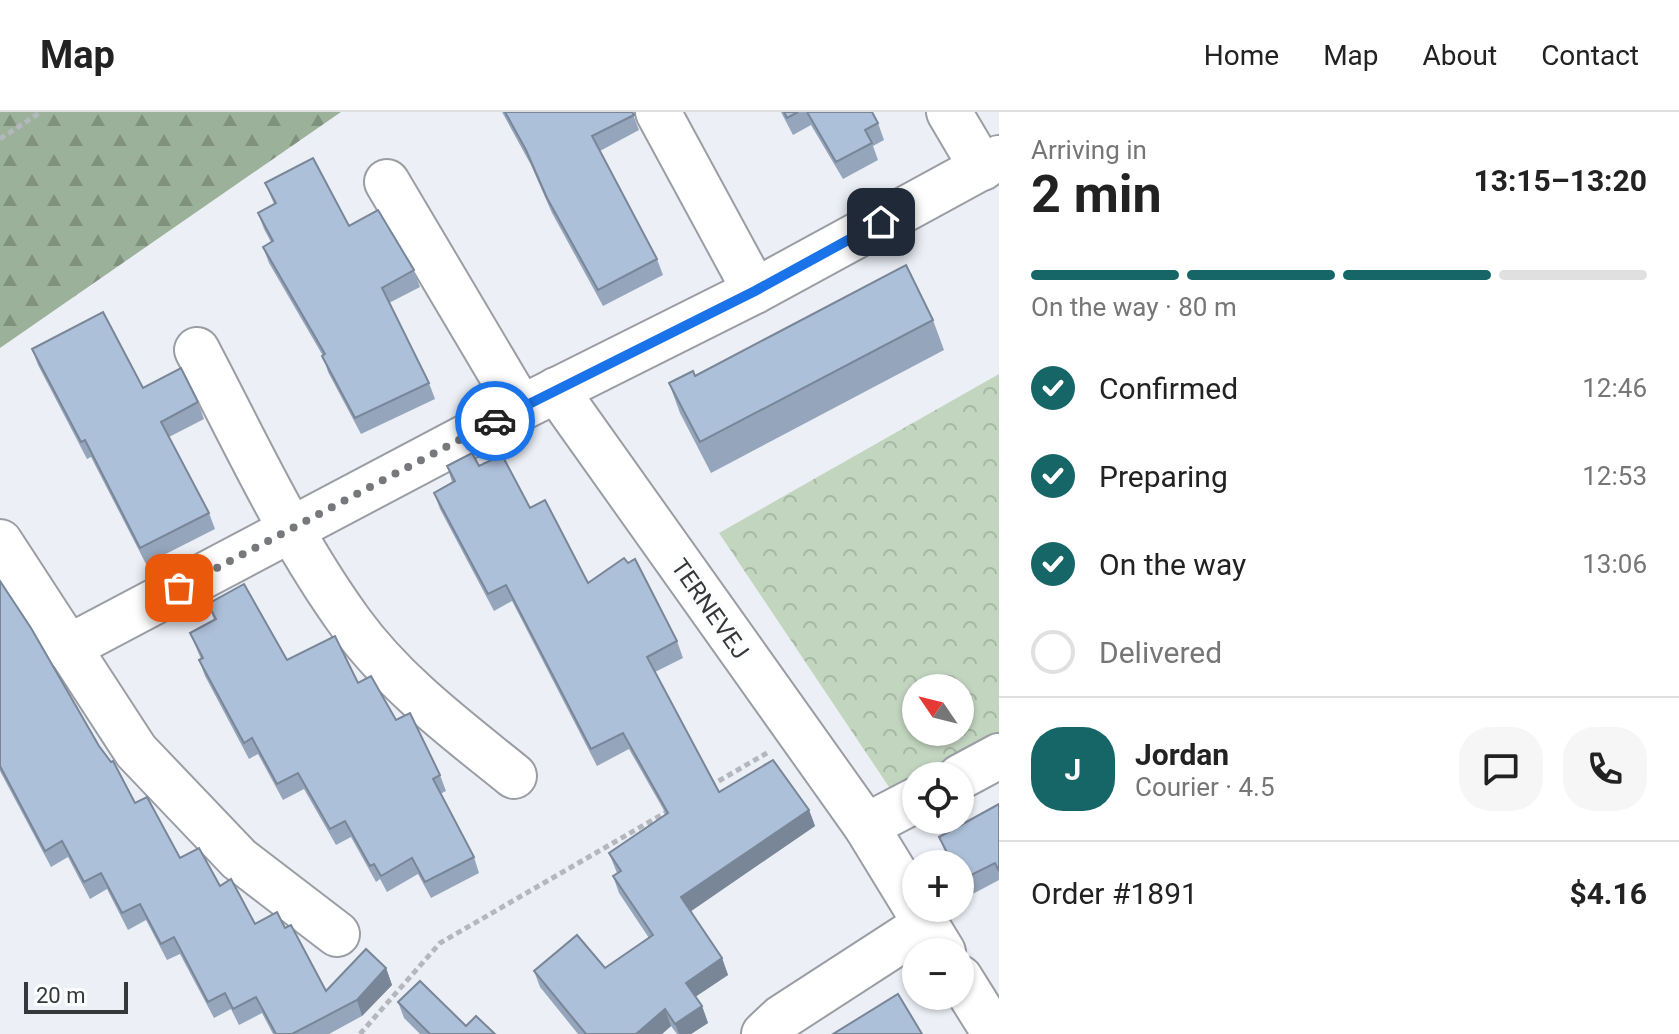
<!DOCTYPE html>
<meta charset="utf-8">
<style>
body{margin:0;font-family:Roboto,sans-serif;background:#f6f6f6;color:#222;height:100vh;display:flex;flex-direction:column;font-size:30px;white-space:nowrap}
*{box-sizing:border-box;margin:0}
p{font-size:26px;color:#767676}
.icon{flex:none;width:44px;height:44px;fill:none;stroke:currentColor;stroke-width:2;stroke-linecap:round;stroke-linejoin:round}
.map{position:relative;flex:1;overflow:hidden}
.details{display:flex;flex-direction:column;background:#fff;width:680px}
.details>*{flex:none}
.needle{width:52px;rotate:305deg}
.tools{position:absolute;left:902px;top:562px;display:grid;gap:16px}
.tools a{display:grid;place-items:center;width:72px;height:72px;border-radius:50%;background:#fff;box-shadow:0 2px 6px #0004;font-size:40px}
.scale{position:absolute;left:24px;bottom:20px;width:104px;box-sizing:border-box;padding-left:8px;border:4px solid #36373a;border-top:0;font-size:22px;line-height:28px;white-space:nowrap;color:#36373a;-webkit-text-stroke:6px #fcfdfe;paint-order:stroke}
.pin{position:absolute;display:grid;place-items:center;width:68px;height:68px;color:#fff;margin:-34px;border-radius:16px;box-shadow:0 4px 12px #0006}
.courier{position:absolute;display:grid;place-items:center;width:80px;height:80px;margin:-40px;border:6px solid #1a73e8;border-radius:50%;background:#fff;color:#222;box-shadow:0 2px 10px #0007}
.summary em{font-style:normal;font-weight:700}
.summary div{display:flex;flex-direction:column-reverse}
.summary{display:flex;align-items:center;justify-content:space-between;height:136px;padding:0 32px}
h1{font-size:52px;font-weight:700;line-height:60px}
.bar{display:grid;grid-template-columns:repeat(4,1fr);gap:12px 8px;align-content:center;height:96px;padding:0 32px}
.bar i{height:10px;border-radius:6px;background:#e0e0e0}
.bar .active{background:#176667}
.bar p{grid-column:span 4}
.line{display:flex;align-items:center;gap:20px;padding:0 32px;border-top:2px solid #e0e0e0}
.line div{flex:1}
.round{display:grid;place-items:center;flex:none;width:84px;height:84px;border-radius:32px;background:#f6f6f6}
ol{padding:0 32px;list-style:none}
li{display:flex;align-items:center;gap:24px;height:88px}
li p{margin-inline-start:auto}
li .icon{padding:8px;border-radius:50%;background:#176667;color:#fff;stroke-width:4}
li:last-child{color:#767676}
li i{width:44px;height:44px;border:4px solid #e0e0e0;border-radius:50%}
header{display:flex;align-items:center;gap:48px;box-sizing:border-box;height:112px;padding:0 40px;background:#fff;border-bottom:2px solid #e0e0e0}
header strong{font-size:38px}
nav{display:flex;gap:44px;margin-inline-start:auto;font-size:28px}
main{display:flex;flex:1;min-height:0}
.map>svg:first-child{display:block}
</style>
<header>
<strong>Map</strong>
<nav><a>Home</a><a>Map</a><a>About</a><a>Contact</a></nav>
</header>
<main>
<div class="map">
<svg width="999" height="922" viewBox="0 0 999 922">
<defs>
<pattern id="forest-firs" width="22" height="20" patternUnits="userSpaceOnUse" patternTransform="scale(2)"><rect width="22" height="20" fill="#9cb199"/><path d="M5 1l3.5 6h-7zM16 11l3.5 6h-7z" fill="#80917e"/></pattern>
<pattern id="park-crowns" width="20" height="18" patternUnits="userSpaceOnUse" patternTransform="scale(2)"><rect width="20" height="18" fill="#c2d5bf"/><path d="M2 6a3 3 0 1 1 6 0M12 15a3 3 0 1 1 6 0" fill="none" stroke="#a7b7a5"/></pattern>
</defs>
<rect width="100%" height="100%" fill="#ecf0f6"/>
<path fill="url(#forest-firs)" d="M0 0H341L0 236Z"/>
<path fill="url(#park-crowns)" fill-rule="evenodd" d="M999 262V621L891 678 719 421ZM916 576H960V620H916Z"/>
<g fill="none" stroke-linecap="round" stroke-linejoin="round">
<defs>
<g id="minor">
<path d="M658 0 755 179"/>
<path d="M949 0 982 56"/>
<path d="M387 70 521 296"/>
<path d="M197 238C245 329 289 426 350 510 394 571 456 617 514 664"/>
<path d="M556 278 866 714 943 840"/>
<path d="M0 430 136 639 239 747 337 822"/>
<path d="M67 536 521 296 755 179 999 46"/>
<path d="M960 665 999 644"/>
<path d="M866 714 916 688"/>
<path d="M960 866 995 922"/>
<path d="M764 922 781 906 926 812"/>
</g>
</defs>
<use href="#minor" stroke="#9a9ea4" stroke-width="48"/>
<g stroke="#b4b8bd" stroke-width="5" stroke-dasharray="6 4" stroke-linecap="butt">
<path d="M0 27 41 0"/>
<path d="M710 674 767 641"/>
<path d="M360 922 440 831 670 698"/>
</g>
<use href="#minor" stroke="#fff" stroke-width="44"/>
</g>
<g fill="#95a5bb">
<path d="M502 0H632L639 18 600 39 657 147 663 163 603 194 552 101 531 53Z"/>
<path d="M781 0H872L878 11 884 28 873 34 878 48 843 67 811 13 793 23Z"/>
<path d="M265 71 349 114 414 158 420 175 389 191 429 271 435 287 361 322 328 260 323 244 269 151 263 135 271 130 264 117 258 101 274 92Z"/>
<path d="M933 208 944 238 711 361 680 301 669 271Z"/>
<path d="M32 237 143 276 198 290 204 307 169 325 209 401 215 417 146 452 91 345 87 347 38 253Z"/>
<path d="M447 354H479L530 396 588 471 677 529 683 546 655 560 719 680 809 698 815 714 690 799 722 846 728 863 695 885 702 894 708 911 691 922H677L671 914 662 922H578L540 875 534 859 605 856 649 826 619 781 613 764 617 761 609 741 666 702 629 637 597 654 512 489 494 499 440 397 434 381 452 370Z"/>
<path d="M0 469 99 634 135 691 180 746 220 774 255 812 285 816 326 879 386 856 392 873 362 904 329 922H273L262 901 239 913 231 897 214 906 180 842 167 848 146 808 128 818 107 777 90 787 68 745 51 755 0 659Z"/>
<path d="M208 492 287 548 358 571 396 608 440 663 446 679 440 682 474 745 479 761 431 786 418 762 387 780 380 767 376 770 351 725 336 733 304 677 283 688 258 642 249 647 205 564 199 548 201 547 190 521 214 508Z"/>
<path d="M999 692V768L967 785 960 771V752H950L939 725Z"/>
<path d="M398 890 466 914 495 922H420L404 906Z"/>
</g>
<g fill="#798698">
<path d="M809 698 815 714 687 802 681 785Z"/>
<path d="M722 846 728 863 692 887 686 871Z"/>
<path d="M386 856 392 873 362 904 357 888Z"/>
<path d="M702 894 708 911 691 922H679L675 912Z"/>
<path d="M665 897 671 914 662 922H636Z"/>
</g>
<g fill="#adc0d9" stroke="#798698" stroke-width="2">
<path d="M505 0H632L634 3 592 24 657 147 598 178 547 86 526 38Z"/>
<path d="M784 0H798L787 6Z"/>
<path d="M807 0H872L878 11 865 18 872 31 836 50Z"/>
<path d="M313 46 349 114 378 98 414 158 382 176 429 271 355 306 322 244 325 242 263 135 273 129 258 101 276 91 265 71Z"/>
<path d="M906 153 933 208 700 330 669 271 693 259 695 264Z"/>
<path d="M103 200 143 276 181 256 198 290 161 310 209 401 140 436 85 328 81 330 32 237Z"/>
<path d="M472 341 479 354 502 343 530 396 545 388 588 471 624 446 628 451 635 447 677 529 647 545 719 680 773 648 809 698 681 785 722 846 686 871 702 894 675 912 665 897 636 922H586L534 859 577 823 605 856 653 823 613 764 621 759 609 741 668 701 623 621 591 637 506 473 488 482 434 381 455 369 447 354Z"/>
<path d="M0 469 31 516 99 634 111 650 113 649 135 691 147 685 180 746 199 736 220 774 231 767 255 812 277 800 285 816 291 813 326 879 366 837 386 856 357 888 292 922H276L256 885 233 897 225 881 208 890 174 825 161 832 140 792 122 801 101 761 84 770 62 729 45 739 0 654Z"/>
<path d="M244 472 287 548 335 524 358 571 371 564 396 608 410 601 440 663 433 667 474 745 425 770 412 746 381 764 374 752 370 754 345 709 330 717 298 661 277 672 252 626 244 631 199 548 203 546 190 521 216 507 208 492Z"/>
<path d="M999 692V759L995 751 961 768 960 752H953L939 725Z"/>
<path d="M420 869 466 914 476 904 495 922H430L398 890Z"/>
<path d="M898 882 922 922H833Z"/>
</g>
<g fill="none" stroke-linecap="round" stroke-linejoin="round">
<path stroke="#76787c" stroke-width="8" stroke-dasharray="0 14.4" d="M179 476 495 309"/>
<path stroke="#1a73e8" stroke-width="10" d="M495 309 755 179 881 110"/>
</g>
<g text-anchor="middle" stroke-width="8" stroke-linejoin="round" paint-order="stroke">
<g font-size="24" fill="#36373a" stroke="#fcfdfe">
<text transform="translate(710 497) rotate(55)" y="8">TERNEVEJ</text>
</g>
</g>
</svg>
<div class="tools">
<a><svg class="needle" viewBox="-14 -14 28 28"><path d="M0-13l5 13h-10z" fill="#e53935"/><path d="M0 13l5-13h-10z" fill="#767676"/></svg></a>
<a><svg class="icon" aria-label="locate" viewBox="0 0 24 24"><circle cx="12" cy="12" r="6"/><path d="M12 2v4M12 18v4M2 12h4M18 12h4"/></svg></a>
<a>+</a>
<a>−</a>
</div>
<div class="scale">20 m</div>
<div class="pin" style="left:179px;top:476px;background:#ea580c"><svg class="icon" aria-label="bag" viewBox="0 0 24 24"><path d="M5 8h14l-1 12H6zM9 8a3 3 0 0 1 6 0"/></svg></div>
<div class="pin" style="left:881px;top:110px;background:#1f2937"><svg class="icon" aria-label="home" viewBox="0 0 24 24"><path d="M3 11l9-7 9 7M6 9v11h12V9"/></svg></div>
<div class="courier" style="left:495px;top:309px"><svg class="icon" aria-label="car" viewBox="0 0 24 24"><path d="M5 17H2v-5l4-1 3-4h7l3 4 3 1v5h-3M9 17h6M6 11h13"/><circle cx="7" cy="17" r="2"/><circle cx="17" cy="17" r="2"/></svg></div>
</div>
<section class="details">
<div class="summary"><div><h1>2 min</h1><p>Arriving in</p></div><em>13:15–13:20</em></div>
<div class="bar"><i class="active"></i><i class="active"></i><i class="active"></i><i></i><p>On the way · 80 m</p></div>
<ol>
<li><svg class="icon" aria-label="check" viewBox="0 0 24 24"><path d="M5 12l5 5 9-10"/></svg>Confirmed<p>12:46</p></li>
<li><svg class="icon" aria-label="check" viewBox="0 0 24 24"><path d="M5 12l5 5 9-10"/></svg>Preparing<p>12:53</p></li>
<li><svg class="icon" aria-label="check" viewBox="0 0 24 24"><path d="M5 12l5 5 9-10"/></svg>On the way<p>13:06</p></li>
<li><i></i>Delivered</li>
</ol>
<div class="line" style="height:144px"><b class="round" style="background:#176667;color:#fff">J</b><div><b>Jordan</b><p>Courier · 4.5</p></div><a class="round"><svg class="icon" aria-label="chat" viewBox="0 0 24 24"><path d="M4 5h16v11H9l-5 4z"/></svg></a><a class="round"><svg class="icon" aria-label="phone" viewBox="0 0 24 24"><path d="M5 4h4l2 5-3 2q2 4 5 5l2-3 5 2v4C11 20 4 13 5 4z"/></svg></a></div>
<div class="line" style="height:104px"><div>Order #1891</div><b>$4.16</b></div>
</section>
</main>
